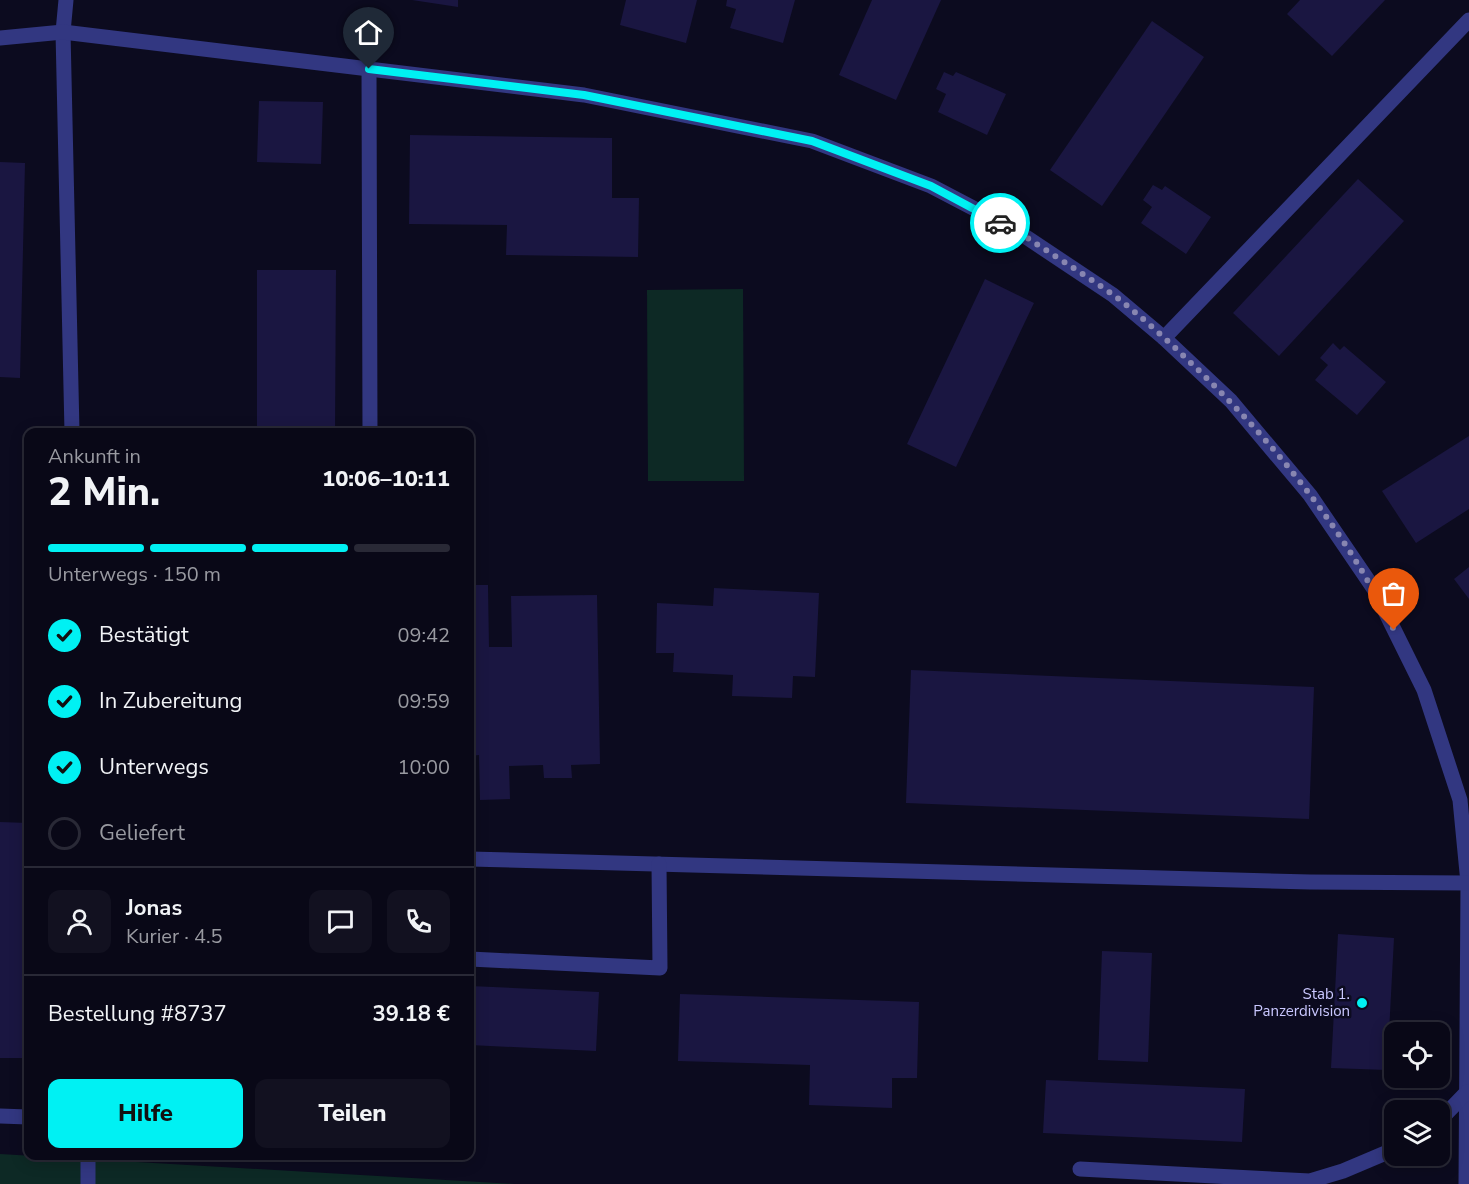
<!DOCTYPE html>
<html lang="de">
<meta charset="utf-8">
<style>
body{margin:0;font-family:"Nunito Sans",sans-serif;background:#121120;color:#f1f3f6;height:100vh;display:flex;flex-direction:column;font-size:22px;white-space:nowrap}
*{box-sizing:border-box;margin:0}
p{font-size:20px;color:#999aa1}
.icon{flex:none;width:33px;height:33px;fill:none;stroke:currentColor;stroke-width:2;stroke-linecap:round;stroke-linejoin:round}
.map{position:relative;flex:1;overflow:hidden}
.details{position:absolute;left:24px;top:428px;width:450px;height:732px;display:flex;flex-direction:column;background:#090817;border-radius:12px;box-shadow:0 3px 15px #0003,0 0 0 2px #292936}
.details>*{flex:none}
.tools{position:absolute;left:1384px;top:1022px;display:grid;gap:12px}
.tools a{display:grid;place-items:center;width:66px;height:66px;border-radius:12px;background:#090817;box-shadow:0 3px 15px #0003,0 0 0 2px #292936;font-size:30px}
.pin{position:absolute;display:grid;place-items:center;width:51px;height:51px;color:#fff;margin:-62px -26px;border-radius:50% 50% 50% 0;rotate:-45deg;box-shadow:0 0 6px #0007}
.pin .icon{rotate:45deg}
.courier{position:absolute;display:grid;place-items:center;width:60px;height:60px;margin:-30px;border:4px solid #00f1f3;border-radius:50%;background:#fff;color:#222;box-shadow:0 2px 8px #0007}
.overview em{font-style:normal;font-weight:800}
.overview div{display:flex;flex-direction:column-reverse}
.overview{display:flex;align-items:center;justify-content:space-between;height:102px;padding:0 24px}
h1{font-size:39px;font-weight:800;line-height:45px}
.bar{display:grid;grid-template-columns:repeat(4,1fr);gap:9px 6px;align-content:center;height:72px;padding:0 24px}
.bar i{height:8px;border-radius:4px;background:#292936}
.bar .selected{background:#00f1f3}
.bar p{grid-column:span 4}
.line{display:flex;align-items:center;gap:15px;padding:0 24px;border-top:2px solid #292936}
.line div{flex:1}
.round{display:grid;place-items:center;flex:none;width:63px;height:63px;border-radius:12px;background:#121120}
ol{padding:0 24px;list-style:none}
li{display:flex;align-items:center;gap:18px;height:66px}
li p{margin-inline-start:auto}
li .icon{padding:6px;border-radius:50%;background:#00f1f3;color:#111;stroke-width:4}
li:last-child{color:#999aa1}
li i{width:33px;height:33px;border:3px solid #292936;border-radius:50%}
.action{display:flex;gap:12px;margin-top:auto;padding:12px 24px}
.action a{flex:1;height:69px;border-radius:12px;background:#00f1f3;color:#111;font-size:24px;font-weight:800;line-height:69px;text-align:center}
.action a+a{background:#121120;color:#f1f3f6}
.map>svg:first-child{display:block}
</style>
<div class="map">
<svg width="1469" height="1184" viewBox="0 0 1469 1184">
<rect width="100%" height="100%" fill="#0c0b1f"/>
<g fill="#0d2925">
<path d="M743 289 744 481H648L647 290Z"/>
<path d="M0 1154 515 1184H0Z"/>
</g>
<g fill="#1a1641">
<path d="M412 0H458V7Z"/>
<path d="M626 0H697L686 43 620 25Z"/>
<path d="M727 0H795L783 43 730 28 736 9 726 6Z"/>
<path d="M872 0H941L896 100 839 75Z"/>
<path d="M1300 0H1385L1332 56 1287 14Z"/>
<path d="M1152 21 1204 57 1102 206 1050 170Z"/>
<path d="M944 72 953 76 956 72 1006 94 987 135 938 112 946 94 936 89Z"/>
<path d="M259 101 323 102 321 164 257 162Z"/>
<path d="M410 135 612 138V198H639L638 257 506 255 507 225 409 224Z"/>
<path d="M0 162 25 163 20 378 0 377Z"/>
<path d="M1358 179 1404 221 1279 356 1233 313Z"/>
<path d="M1153 185 1162 190 1165 186 1211 217 1186 254 1141 223 1152 207 1143 200Z"/>
<path d="M257 270H336L335 432H257Z"/>
<path d="M985 279 1034 303 956 467 907 444Z"/>
<path d="M1333 343 1340 350 1344 346 1386 382 1357 415 1315 380 1328 365 1320 358Z"/>
<path d="M1469 436V509L1416 543 1382 491Z"/>
<path d="M1469 567V599L1454 579Z"/>
<path d="M470 585H488L489 647H512L511 596 597 595 600 764 571 765 572 778H544L543 765 509 766 510 799 480 800 479 755 470 756Z"/>
<path d="M714 588 819 593 815 677 793 676 792 698 732 696 733 675 673 672 674 653H656L657 603 713 606Z"/>
<path d="M911 670 1314 687 1309 819 906 803Z"/>
<path d="M0 822 28 823V1058H0Z"/>
<path d="M1338 934 1394 938 1387 1070 1331 1068Z"/>
<path d="M1102 951 1152 953 1148 1062 1098 1060Z"/>
<path d="M470 986 599 992 596 1051 470 1045Z"/>
<path d="M680 994 919 1002 917 1078H892V1108L809 1105 810 1065 678 1061Z"/>
<path d="M1046 1080 1245 1089 1242 1142 1043 1133Z"/>
</g>
<g fill="none" stroke-linecap="round" stroke-linejoin="round">
<g stroke="#323781" stroke-width="15">
<path d="M66 0 63 32 72 432"/>
<path d="M0 38 63 32 584 95 812 141 931 186 1017 231 1113 295 1164 338 1231 401 1310 495 1374 589 1424 690 1460 800 1468 883 1466 1184"/>
<path d="M369 69 370 432"/>
<path d="M1164 338 1469 20"/>
<path d="M470 859 1310 882 1468 883"/>
<path d="M470 959 660 968 659 864"/>
<path d="M0 1116 28 1117"/>
<path d="M1440 1120 1467 1092"/>
<path d="M1080 1169 1310 1181 1343 1171 1395 1149"/>
<path d="M88 1184V1155"/>
</g>
</g>
<g fill="none" stroke-linecap="round" stroke-linejoin="round">
<path stroke="#8886b1" stroke-width="6" stroke-dasharray="0 10.8" d="M1000 223 1017 231C1048 252 1081 272 1112 294 1140 315 1166 339 1191 363 1272 440 1345 529 1394 630"/>
<path stroke="#00f1f3" stroke-width="8" d="M369 69 584 95 812 141 931 186 1000 223"/>
</g>
<circle fill="#00f1f3" stroke="#0c0b1f" stroke-width="2" cx="1362" cy="1003" r="6"/>
<g text-anchor="middle" stroke-width="5" stroke-linejoin="round" paint-order="stroke">
<g font-size="15" fill="#cac8ff" stroke="#0c0b1f" text-anchor="end">
<text x="1350" y="999">Stab 1.<tspan x="1350" dy="17">Panzerdivision</tspan></text>
</g>
</g>
</svg>
<div class="tools">
<a><svg class="icon" aria-label="locate" viewBox="0 0 24 24"><circle cx="12" cy="12" r="6"/><path d="M12 2v4M12 18v4M2 12h4M18 12h4"/></svg></a>
<a><svg class="icon" aria-label="layers" viewBox="0 0 24 24"><path d="M12 4l9 5-9 5-9-5zM3 14l9 5 9-5"/></svg></a>
</div>
<div class="pin" style="left:1394px;top:630px;background:#ea580c"><svg class="icon" aria-label="bag" viewBox="0 0 24 24"><path d="M5 8h14l-1 12H6zM9 8a3 3 0 0 1 6 0"/></svg></div>
<div class="pin" style="left:369px;top:69px;background:#1f2937"><svg class="icon" aria-label="home" viewBox="0 0 24 24"><path d="M3 11l9-7 9 7M6 9v11h12V9"/></svg></div>
<div class="courier" style="left:1000px;top:223px"><svg class="icon" aria-label="car" viewBox="0 0 24 24"><path d="M5 17H2v-5l4-1 3-4h7l3 4 3 1v5h-3M9 17h6M6 11h13"/><circle cx="7" cy="17" r="2"/><circle cx="17" cy="17" r="2"/></svg></div>
<section class="details">
<div class="overview"><div><h1>2 Min.</h1><p>Ankunft in</p></div><em>10:06–10:11</em></div>
<div class="bar"><i class="selected"></i><i class="selected"></i><i class="selected"></i><i></i><p>Unterwegs · 150 m</p></div>
<ol>
<li><svg class="icon" aria-label="check" viewBox="0 0 24 24"><path d="M5 12l5 5 9-10"/></svg>Bestätigt<p>09:42</p></li>
<li><svg class="icon" aria-label="check" viewBox="0 0 24 24"><path d="M5 12l5 5 9-10"/></svg>In Zubereitung<p>09:59</p></li>
<li><svg class="icon" aria-label="check" viewBox="0 0 24 24"><path d="M5 12l5 5 9-10"/></svg>Unterwegs<p>10:00</p></li>
<li><i></i>Geliefert</li>
</ol>
<div class="line" style="height:108px"><a class="round"><svg class="icon" aria-label="person" viewBox="0 0 24 24"><circle cx="12" cy="8" r="4"/><path d="M4 21q1-7 8-7t8 7"/></svg></a><div><b>Jonas</b><p>Kurier · 4.5</p></div><a class="round"><svg class="icon" aria-label="chat" viewBox="0 0 24 24"><path d="M4 5h16v11H9l-5 4z"/></svg></a><a class="round"><svg class="icon" aria-label="phone" viewBox="0 0 24 24"><path d="M5 4h4l2 5-3 2q2 4 5 5l2-3 5 2v4C11 20 4 13 5 4z"/></svg></a></div>
<div class="line" style="height:78px"><div>Bestellung #8737</div><b>39.18 €</b></div>
<div class="action"><a>Hilfe</a><a>Teilen</a></div>
</section>
</div>
